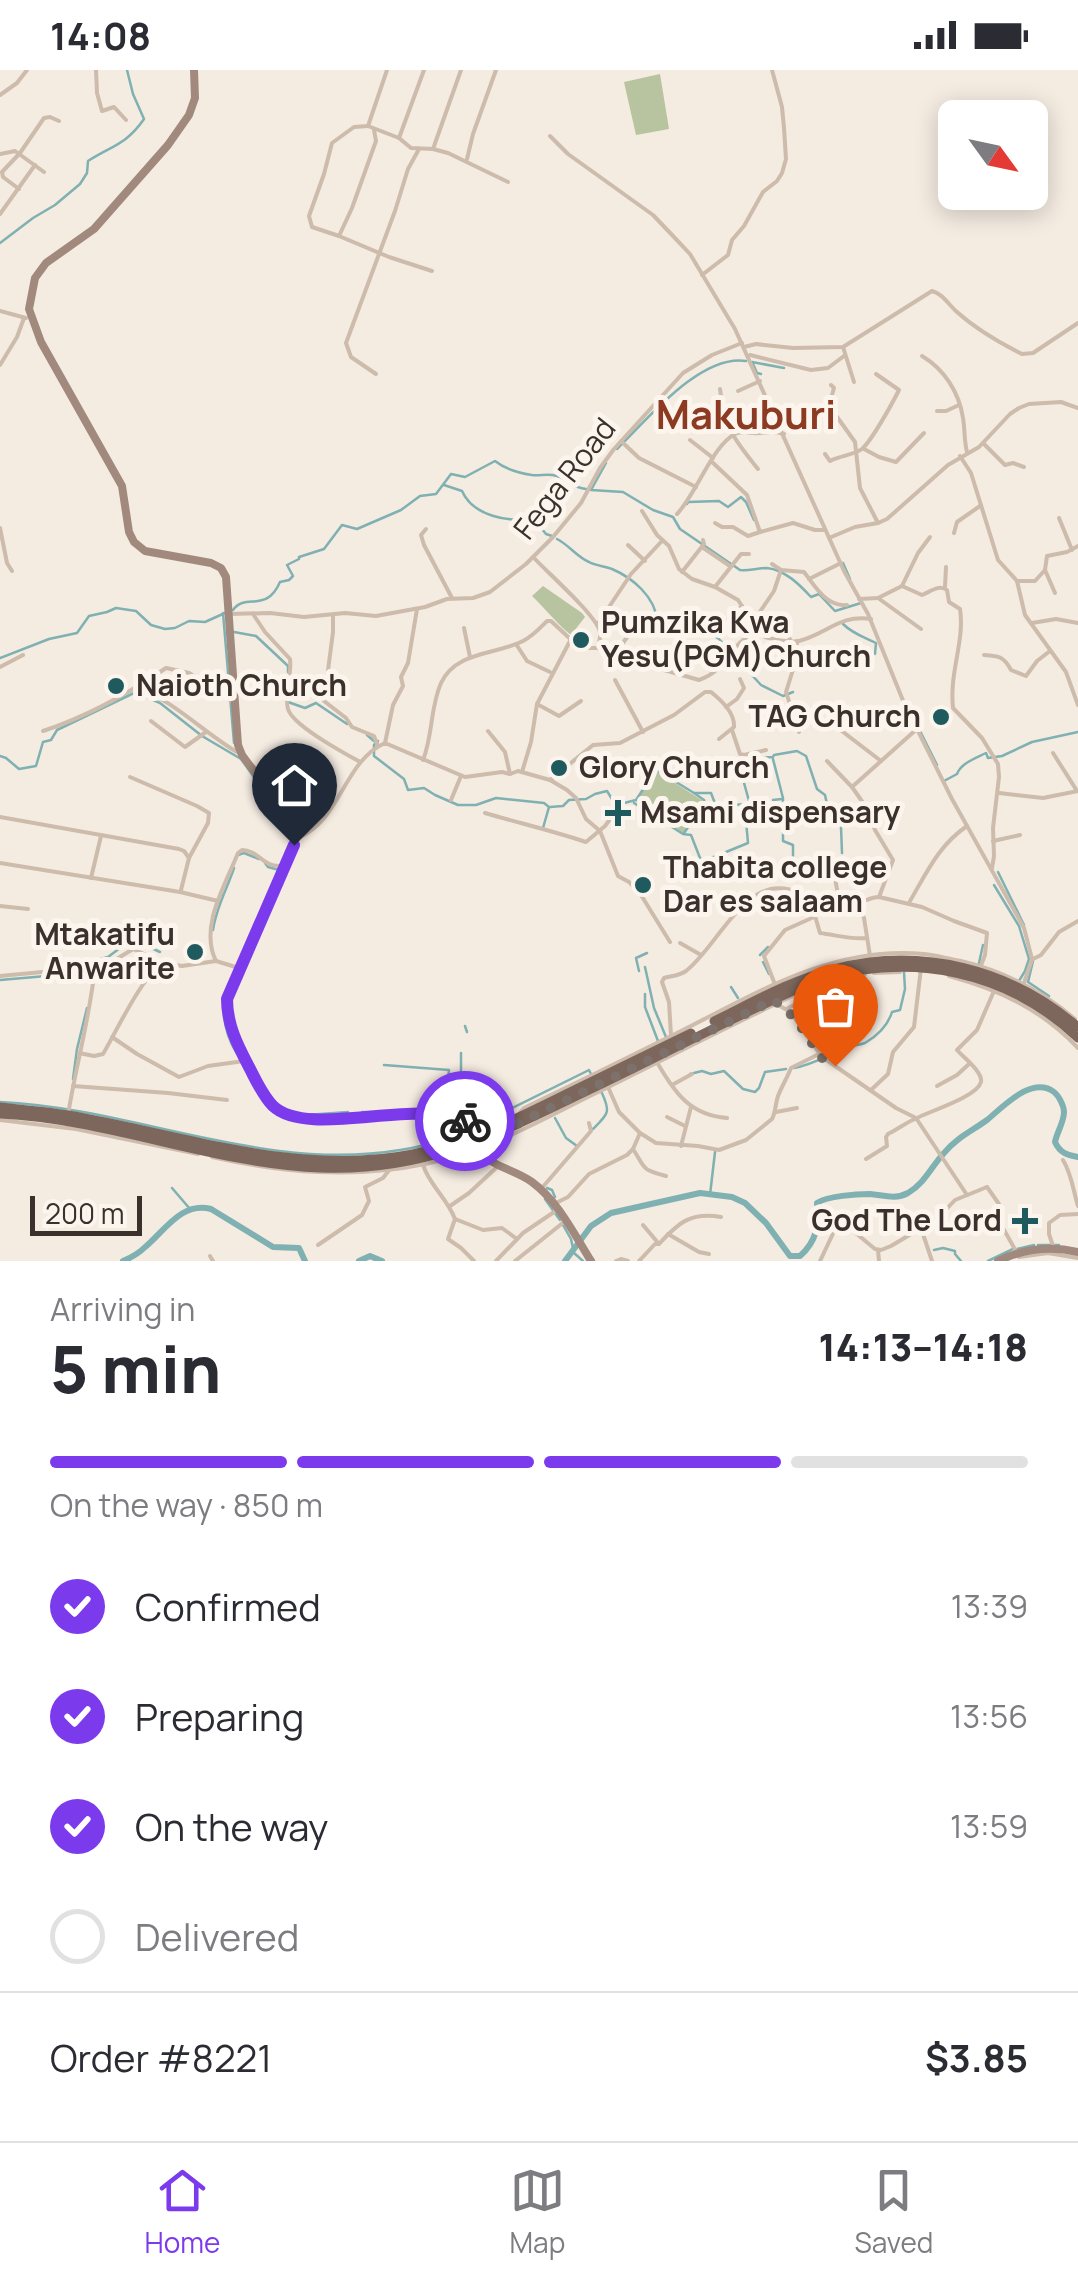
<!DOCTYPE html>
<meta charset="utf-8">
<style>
body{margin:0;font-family:Manrope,sans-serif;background:#f2f2f3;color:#2b2b33;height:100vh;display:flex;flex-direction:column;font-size:38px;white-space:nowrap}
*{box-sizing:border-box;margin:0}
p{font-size:32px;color:#7c7c81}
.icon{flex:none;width:55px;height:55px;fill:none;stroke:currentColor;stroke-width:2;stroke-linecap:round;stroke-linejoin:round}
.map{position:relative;height:1191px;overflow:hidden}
.sheet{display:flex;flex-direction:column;background:#fff;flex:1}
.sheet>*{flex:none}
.needle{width:65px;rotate:123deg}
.tools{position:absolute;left:938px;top:30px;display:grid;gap:20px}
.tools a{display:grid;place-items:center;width:110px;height:110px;border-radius:15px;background:#fff;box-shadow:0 5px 25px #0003;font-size:50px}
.scale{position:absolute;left:30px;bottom:25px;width:112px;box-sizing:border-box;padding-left:10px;border:5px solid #3b302b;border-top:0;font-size:28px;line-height:35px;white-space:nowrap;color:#3b302b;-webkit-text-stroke:8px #fbf5ee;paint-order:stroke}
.pin{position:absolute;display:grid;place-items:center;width:85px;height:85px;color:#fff;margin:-102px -42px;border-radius:50% 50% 50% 0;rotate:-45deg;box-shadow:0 0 10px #0007}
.pin .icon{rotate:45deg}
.courier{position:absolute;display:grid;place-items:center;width:100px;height:100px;margin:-50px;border:8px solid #7c3aed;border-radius:50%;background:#fff;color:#222;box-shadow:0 2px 12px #0007}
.head em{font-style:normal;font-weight:800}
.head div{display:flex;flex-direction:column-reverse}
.head{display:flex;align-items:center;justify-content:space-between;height:170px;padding:0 50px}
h1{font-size:65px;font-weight:800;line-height:75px}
.bar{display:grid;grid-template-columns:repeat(4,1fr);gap:15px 10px;align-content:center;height:120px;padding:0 50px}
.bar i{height:12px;border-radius:8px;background:#e1e1e2}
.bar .on{background:#7c3aed}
.bar p{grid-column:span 4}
.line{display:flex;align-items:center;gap:25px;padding:0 50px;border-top:2px solid #e1e1e2}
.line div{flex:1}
ol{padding:0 50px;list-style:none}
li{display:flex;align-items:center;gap:30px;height:110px}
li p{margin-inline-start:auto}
li .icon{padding:10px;border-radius:50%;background:#7c3aed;color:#fff;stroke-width:4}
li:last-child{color:#7c7c81}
li i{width:55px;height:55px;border:5px solid #e1e1e2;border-radius:50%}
.status{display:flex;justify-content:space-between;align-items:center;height:70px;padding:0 50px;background:#fff;direction:ltr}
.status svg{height:28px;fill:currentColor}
.tabs{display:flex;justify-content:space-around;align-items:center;height:140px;border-top:2px solid #e1e1e2;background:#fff;font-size:28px;color:#7c7c81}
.tabs a{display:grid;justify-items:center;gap:5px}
.tabs .on{color:#7c3aed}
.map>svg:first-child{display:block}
</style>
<div class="status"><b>14:08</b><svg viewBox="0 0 49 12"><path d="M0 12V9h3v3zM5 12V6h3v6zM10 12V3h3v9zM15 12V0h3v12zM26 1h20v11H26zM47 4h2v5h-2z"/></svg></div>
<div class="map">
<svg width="1078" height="1191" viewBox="0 0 1078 1191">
<rect width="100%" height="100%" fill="#f4ebe1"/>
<g fill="#b8c4a0">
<path d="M660 4 669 59 636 65 624 12Z"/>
<path d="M543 516 582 543 585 547 571 565C556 553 546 539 532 526Z"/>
<path d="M656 701 703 731 683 763 636 732Z"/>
</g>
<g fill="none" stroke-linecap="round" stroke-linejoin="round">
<g stroke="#7fb0b2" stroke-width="2.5">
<path d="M0 173 33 148 55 135 80 114 87 103 88 91C111 76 126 75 144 49L133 24 127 0"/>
<path d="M752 292 784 298"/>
<path d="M753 294 757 303 761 304"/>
<path d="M617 379C647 350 700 284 746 291"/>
<path d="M606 393 591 420 623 422 653 440 673 447 680 459 740 500C749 501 757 498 767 498 785 500 799 514 811 527L819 524 835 541 861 533"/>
<path d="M444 415 462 421C473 446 509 453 533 448L546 464 552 466"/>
<path d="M687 434 688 432 719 431 728 437 741 427 746 432 754 450"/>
<path d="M557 469C569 475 577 487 589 492 596 496 605 496 612 499 633 508 655 527 657 550L663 554H671L677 545 689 549 719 569 761 615 783 626 793 622"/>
<path d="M843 493 850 509"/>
<path d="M233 540C246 522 266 544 280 512L289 510 293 506 287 495 299 489V487L324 479 342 455 357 459 401 440 420 426 436 424 451 404 465 407 495 391C505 399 519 403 532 405 541 406 548 403 557 406 568 410 573 418 586 419"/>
<path d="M223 543 234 673"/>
<path d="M843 554C853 564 864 567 876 573L875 584"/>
<path d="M234 562 256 566 288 596V602"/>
<path d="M0 588 49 569 77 563 89 546 107 542 116 538 136 541 151 555 165 559 175 558 189 551 205 552 225 543"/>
<path d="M287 610 282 623 288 632 305 638 316 633 347 654"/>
<path d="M918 657 937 695"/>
<path d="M367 665 374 671H378L374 675V686L404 709 408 720 424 718 435 725 458 735H476L496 728 544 733 549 737 543 758"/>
<path d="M0 686 6 688 19 699 36 696 43 672 51 670 57 660 136 622 160 633 202 666 241 689 285 751"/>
<path d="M773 689 783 728V771L793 775V801"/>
<path d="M738 691 749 731 761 730"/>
<path d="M944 711 957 704C961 693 976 688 986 683L988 688 1002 686 1032 672 1078 662"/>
<path d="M773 730 782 729"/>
<path d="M634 733 683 764 691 765 700 788 704 791 748 773 746 751 748 750 747 734 716 736 711 723H694L676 712"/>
<path d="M550 737 563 736 569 730 586 729 595 724 607 721 612 729 620 734 636 730 656 700 674 711C711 691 732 690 773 687L774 685 797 681 806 686 817 719 825 725 831 753H838L841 757 842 783"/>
<path d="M684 763 705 733 704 730 694 723"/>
<path d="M238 785 244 783 259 789"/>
<path d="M265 793 268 797 279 800"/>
<path d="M998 802 1024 855"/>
<path d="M994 815 1019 856 1029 889 1025 901 1019 911"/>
<path d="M213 860C216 838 227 819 234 798"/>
<path d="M760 885 768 877"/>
<path d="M1033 891 1028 912 1049 926"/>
<path d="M763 892 769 904"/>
<path d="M979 893 983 875"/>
<path d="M97 895V890L108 887 132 869 160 882"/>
<path d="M645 897 654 938 666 967"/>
<path d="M639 901 636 888 647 883"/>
<path d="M0 910 93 902"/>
<path d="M731 917 738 928"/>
<path d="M227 918C220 942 225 970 242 990"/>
<path d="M645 924V937L658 971"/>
<path d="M465 956 467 962"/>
<path d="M461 983V1045"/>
<path d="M384 995 449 1000 444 1040"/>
<path d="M794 998C813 995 830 984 849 977 854 975 860 975 865 973 877 966 888 955 892 942L900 940 905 919 904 902"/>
<path d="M690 1004 702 1001 711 1004 724 1001 743 1019 755 1022 759 1018 765 1002 786 999"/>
<path d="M258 1007 266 1022"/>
<path d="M73 1009 77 979 87 938"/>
<path d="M0 1032C134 1038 264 1103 400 1080 422 1076 445 1072 466 1061 446 1042 391 1049 365 1050"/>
<path d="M362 1042H376"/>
<path d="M306 1045 348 1042"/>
<path d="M555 1048 566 1068 577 1076"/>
<path d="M467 1049 476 1056 585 1002 589 1000 591 1004"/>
<path d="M593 1059C609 1043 611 1042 601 1021"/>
<path d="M172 1118 190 1139"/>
<path d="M547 1118 552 1120 555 1127"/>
<path d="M710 1125 715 1082"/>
<path d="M545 1129 560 1150"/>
<path d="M563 1155 571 1169 574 1183 583 1191"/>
<path d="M1038 1175H1059"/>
<path d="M1017 1179 1034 1175"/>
<path d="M934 1180 943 1178 955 1181V1184L961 1191"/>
<path d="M988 1191 1013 1179"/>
</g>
<g stroke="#7fb0b2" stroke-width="6">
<path d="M123 1191C130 1188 138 1184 144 1178 164 1162 181 1131 211 1139L273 1177 299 1178 305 1191"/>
<path d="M359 1191 370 1186 382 1191"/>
<path d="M565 1191 591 1156 611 1143 700 1123 732 1127 745 1133 766 1153 790 1186H800C817 1171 819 1155 817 1133 827 1126 857 1124 870 1124 883 1125 895 1130 908 1123 925 1113 931 1097 944 1083 956 1068 972 1061 987 1050 1003 1037 1032 1005 1054 1022 1059 1026 1064 1036 1064 1042 1064 1052 1057 1062 1055 1072 1060 1083 1067 1085 1078 1087"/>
</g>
<g stroke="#cdbbac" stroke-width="4">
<path d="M96 0 97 23 102 41 114 37 126 50"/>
<path d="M387 0 368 56 399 68 411 78 433 79 448 83 508 112"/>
<path d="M0 25 17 13 27 0"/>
<path d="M374 60 376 71 352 138 339 166 389 187 432 201"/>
<path d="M550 66 568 84 653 145 674 167 690 184 735 259 844 501 868 544 904 633 952 729 1024 858 1032 889 1022 919"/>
<path d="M399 68 424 0"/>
<path d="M433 79 461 0"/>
<path d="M0 84 15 81 44 102"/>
<path d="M467 89 473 64 496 0"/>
<path d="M19 119 3 107 2 102 20 83 44 48 50 47 59 51"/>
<path d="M0 144 35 95"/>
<path d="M339 166 312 157 309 146 324 104 332 73 354 57 368 56"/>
<path d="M702 205 728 185 732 170 744 156 763 122 777 111 782 103 786 89 784 58 782 37 772 0"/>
<path d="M0 241 26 248"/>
<path d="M744 277 756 274 793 278 843 277 932 221C943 224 948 234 957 242 976 259 1000 273 1022 284L1033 283 1078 253"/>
<path d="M843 277 854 312"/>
<path d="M750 285 811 300 828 298 844 286"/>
<path d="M922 286C944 299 959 322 963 348 965 359 964 371 967 382"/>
<path d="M0 295 17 267 24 248"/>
<path d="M376 304 351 287 346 273 395 141 408 99 419 79"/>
<path d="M831 315 834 318 832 325 834 331 830 337 855 372 860 418 878 453"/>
<path d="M720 319C725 359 734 369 758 399"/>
<path d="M738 321 760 311"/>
<path d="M937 341H946L959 335"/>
<path d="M690 370 713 388"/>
<path d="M621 371 639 388 696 417"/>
<path d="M983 373 1005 395 1013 393 1024 397"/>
<path d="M864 379 879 387 896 392 924 363"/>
<path d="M825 384 830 391C839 386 854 385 862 379 872 370 892 334 899 320L876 304"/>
<path d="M960 386 971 403 998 490 1017 511 1025 545 1066 602 1078 635"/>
<path d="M711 391 747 425 760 462 793 453 815 460H824"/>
<path d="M642 441 657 465 669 476 679 499 692 509 715 517 738 530 753 553 765 567C776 570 789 573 799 571 827 564 840 544 871 549"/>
<path d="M677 444C696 424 713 375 735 364 743 360 751 364 759 363 769 362 774 361 784 364"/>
<path d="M1059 448 1072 480"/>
<path d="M715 453 722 457H733L748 466 760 462"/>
<path d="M0 458 7 493 12 501"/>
<path d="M426 459 421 465 424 475 452 528"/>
<path d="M954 463 957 452 980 436"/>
<path d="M829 468 855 457 878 453 887 449 948 395 979 377 1010 344 1019 338 1029 334 1061 332 1078 338"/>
<path d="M628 475 645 491"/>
<path d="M702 477 730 496"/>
<path d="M535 489C548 503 597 546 600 562 601 567 599 573 597 578"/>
<path d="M772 494 781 500 804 502C815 516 826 537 847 535"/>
<path d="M1045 500 1055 523"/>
<path d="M682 502 704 474 703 470"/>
<path d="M809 509 841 493"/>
<path d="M1017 511H1035L1045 500 1047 486 1067 482 1078 476"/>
<path d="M902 516 918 483 930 467"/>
<path d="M715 517 741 484H749"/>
<path d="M945 517 946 497"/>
<path d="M878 528 921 559"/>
<path d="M859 529 878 528 902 516 922 525C930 522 939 514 947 520L949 532 960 539C965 571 949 602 953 638L982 668 998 694 999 707 993 758 994 786 992 798"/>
<path d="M229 544 270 543 304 547 345 543 376 546 425 537 447 529 473 528 490 522 526 494 553 467 581 433 600 398 614 379 683 303 712 285 742 273"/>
<path d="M253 544 265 562 290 589C292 605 284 623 288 639 293 656 344 683 360 692"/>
<path d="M333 546V562L324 631 346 648 352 657 374 666 378 676"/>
<path d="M780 546 791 572"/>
<path d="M753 552 774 521 781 500"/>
<path d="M1032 553 1056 549 1078 553"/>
<path d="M597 555 631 504 661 472"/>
<path d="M464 558 470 587"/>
<path d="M717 560 742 536"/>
<path d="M797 571 796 590 786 622 799 662"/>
<path d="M516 574 527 591 550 602"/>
<path d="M615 584 635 556 636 553 628 544"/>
<path d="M984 585C1000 586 1004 587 1011 600L1026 606 1037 591 1050 581"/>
<path d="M0 597 23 585"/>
<path d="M615 610 643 662"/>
<path d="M136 617C173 630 203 662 237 682"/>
<path d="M537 634 559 646 581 631"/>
<path d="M726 637 737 629 744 618 740 609"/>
<path d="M151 651 185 677 206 662"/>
<path d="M834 655 881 691"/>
<path d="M732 660 740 684 744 685 766 680"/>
<path d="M43 661C86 647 129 623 166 598L189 603 233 632"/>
<path d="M488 661 505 682 510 704"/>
<path d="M385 673 393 635 403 616 401 607 408 593 417 539"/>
<path d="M1053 683 1077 721"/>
<path d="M423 690C433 665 430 638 441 613 456 581 496 585 523 571 533 566 539 559 547 551H551L580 578H597L626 589 699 610C719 603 724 591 737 576 742 569 751 564 758 560"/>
<path d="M827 691 852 717"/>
<path d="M522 702 531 672 537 634 571 569"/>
<path d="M130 707 197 736 209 743 208 753 189 788 181 820"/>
<path d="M550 710 593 675 620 673 674 645 705 622H711C722 631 735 643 734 657L719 669"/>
<path d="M999 723 1043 728 1078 721"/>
<path d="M451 730 461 706"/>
<path d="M485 743C519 753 553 761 586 772L605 756 619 737"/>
<path d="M0 747 179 779 184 781 189 788"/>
<path d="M298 768C342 749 343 692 385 673L465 707 502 702 510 704 518 701 550 710 567 720 576 728 586 749 600 761 618 806 629 812 641 825 670 872"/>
<path d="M993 771 1020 765"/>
<path d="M0 793 180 822 218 831"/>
<path d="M834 803 839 830"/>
<path d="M91 808 101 766"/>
<path d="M879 827 893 790 875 760 866 737 852 717 918 658"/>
<path d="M910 831C927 802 939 775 967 756"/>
<path d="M857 833 864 848 870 886"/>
<path d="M0 836 28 839"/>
<path d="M815 846 820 863C836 865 852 870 867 868"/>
<path d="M680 873 701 885"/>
<path d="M1033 889 1041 885 1059 862 1078 851"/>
<path d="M216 891C199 857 225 816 238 783L242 780C258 780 263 797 280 796"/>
<path d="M874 903 900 902"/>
<path d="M0 906 95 897 107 895 133 879 164 893 182 896 216 891 239 898"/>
<path d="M949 906C1000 920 1041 939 1078 978"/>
<path d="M774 912 764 886 785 860 814 847 813 827"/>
<path d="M778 935 787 940 795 948 822 987 896 1038 916 1048 967 1125"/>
<path d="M788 938 820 923 857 911 865 904"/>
<path d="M671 966 669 932 662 912 664 908C671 906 679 906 686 901 713 880 736 827 771 819 793 814 832 836 857 833 865 832 870 827 879 827L922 837 954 851 987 863 985 885 980 898"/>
<path d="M112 967 137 984 179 1007 208 996 244 991"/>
<path d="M79 983 94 986 103 984C115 964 144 902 163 894"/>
<path d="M658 994C675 1023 690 1045 727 1048"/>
<path d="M672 1015 692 1004"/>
<path d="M73 1016 168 1023 227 1030"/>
<path d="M937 1016 957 1005 969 994"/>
<path d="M608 1017 619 1042 640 1063 656 1073 698 1076 719 1080 746 1070 772 1049C776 1041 775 1035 778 1026 782 1016 787 1008 791 998L819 984"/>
<path d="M871 1020 888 1004 893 982 914 957 921 898"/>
<path d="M776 1042 797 1038"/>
<path d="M68 1045C76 995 90 947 95 897"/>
<path d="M518 1045 524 1038C570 1016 615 994 661 971 744 931 827 874 924 884 936 885 948 889 961 891 1003 901 1042 921 1075 949"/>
<path d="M667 1047 685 1056"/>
<path d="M0 1050 76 1059 198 1084"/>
<path d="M681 1076 691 1037"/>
<path d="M633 1079C646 1099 640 1099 666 1106"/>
<path d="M212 1087C284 1103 353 1109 425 1094 486 1082 539 1051 594 1024 667 988 740 950 814 916L860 905"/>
<path d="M866 1089 887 1076 886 1067 888 1064C898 1059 907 1052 917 1048 930 1041 977 1027 981 1012 983 1002 963 987 957 980L977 960 994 921"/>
<path d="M1063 1090C1072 1105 1073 1120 1078 1136"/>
<path d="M423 1095C430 1116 447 1128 455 1149"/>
<path d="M987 1117 999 1134 1003 1158 1017 1183"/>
<path d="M541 1119 591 1061 589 1053"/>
<path d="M554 1134 568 1127 589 1104 627 1085 633 1079 640 1063"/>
<path d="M450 1136 469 1123 496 1098"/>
<path d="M643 1155 659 1174"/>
<path d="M921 1158 932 1191"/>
<path d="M668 1164 699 1182 709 1184"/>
<path d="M318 1175 362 1145 369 1131 365 1117 383 1108 390 1099"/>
<path d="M1053 1176 1049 1164V1153L1060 1145 1078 1144"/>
<path d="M878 1180 879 1191"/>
<path d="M210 1186 213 1191"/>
<path d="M1019 1187 1048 1183 1078 1188"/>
<path d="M474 1191 461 1178 448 1169 455 1149 483 1160 502 1158 517 1169"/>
<path d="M496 1191 523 1163 557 1140"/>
<path d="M515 1191 564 1152"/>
<path d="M616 1191 621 1189 628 1191"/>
<path d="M639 1191 655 1174H659C679 1152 691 1142 721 1147"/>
<path d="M820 1191 838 1153 846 1155 875 1179 881 1180 891 1176 938 1148 955 1130 987 1117"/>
</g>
<g stroke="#a18a7d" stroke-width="8">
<path d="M194 0 195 28 189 45 168 75 94 159 46 193 35 208 29 239 41 272 122 416 129 462 134 472 145 481 211 493 221 498 226 507 238 675 242 685C258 708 291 741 296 769L230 918C222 945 234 967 246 991 253 1006 261 1025 274 1036 300 1060 361 1045 393 1044 403 1043 414 1044 424 1045 435 1045 451 1043 461 1049 474 1056 472 1071 480 1081 492 1097 516 1100 532 1112 558 1131 574 1164 591 1191"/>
<path d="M998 1191C1023 1179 1051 1176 1078 1182"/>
</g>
<g stroke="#7d675c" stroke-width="9">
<path d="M714 951C753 932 791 910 834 899 921 876 1011 899 1078 957"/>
<path d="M0 1037C23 1040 46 1041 68 1045 181 1064 297 1107 413 1084 468 1073 518 1048 568 1023 609 1003 650 983 691 963"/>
<path d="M0 1044C109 1049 213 1094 321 1098 425 1102 497 1065 587 1021 665 984 740 943 820 909 913 883 1006 900 1078 968"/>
</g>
</g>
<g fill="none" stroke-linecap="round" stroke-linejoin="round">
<path stroke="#7c716b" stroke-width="10" stroke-dasharray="0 18" d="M465 1051 470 1058 475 1073 484 1070 774 930 795 948 822 988 835 996"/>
<path stroke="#7c3aed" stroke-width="12" d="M294 775 227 929C227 954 237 974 248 995 255 1008 262 1025 273 1036 308 1069 416 1028 465 1051"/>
</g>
<g fill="#1f5a5e" stroke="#fbf5ee" stroke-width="4">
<circle cx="581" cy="570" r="10"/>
<circle cx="116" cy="616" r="10"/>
<circle cx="941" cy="647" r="10"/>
<circle cx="559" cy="698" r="10"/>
<path d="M613 728h10v10h10v10h-10v10h-10v-10h-10v-10h10z"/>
<circle cx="643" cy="815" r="10"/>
<circle cx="195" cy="882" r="10"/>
<path d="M1020 1136h10v10h10v10h-10v10h-10v-10h-10v-10h10z"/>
</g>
<g text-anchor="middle" stroke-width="10" stroke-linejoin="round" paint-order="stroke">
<g font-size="30" fill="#3b302b" stroke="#fbf5ee">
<text transform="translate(565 409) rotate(-52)" y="10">Fega Road</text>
</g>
<g font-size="30" font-weight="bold" fill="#3b302b" stroke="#fbf5ee" text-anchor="start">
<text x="601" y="563">Pumzika Kwa<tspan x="601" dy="34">Yesu(PGM)Church</tspan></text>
<text x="136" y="626">Naioth Church</text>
<text x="921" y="657" text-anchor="end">TAG Church</text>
<text x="579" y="708">Glory Church</text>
<text x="640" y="753">Msami dispensary</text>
<text x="663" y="808">Thabita college<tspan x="663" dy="34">Dar es salaam</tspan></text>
<text x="175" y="875" text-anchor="end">Mtakatifu<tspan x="175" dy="34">Anwarite</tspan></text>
<text x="1002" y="1161" text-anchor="end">God The Lord</text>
</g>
<g font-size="40" font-weight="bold" fill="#8c3b22" stroke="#fbf5ee">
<text x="746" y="359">Makuburi</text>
</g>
</g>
</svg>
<div class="tools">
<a><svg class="needle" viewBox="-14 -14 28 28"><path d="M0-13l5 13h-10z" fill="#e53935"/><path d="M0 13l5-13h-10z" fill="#7c7c81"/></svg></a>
</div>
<div class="scale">200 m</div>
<div class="pin" style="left:835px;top:996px;background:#ea580c"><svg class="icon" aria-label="bag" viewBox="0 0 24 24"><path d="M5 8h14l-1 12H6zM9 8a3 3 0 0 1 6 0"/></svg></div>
<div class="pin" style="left:294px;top:775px;background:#1f2937"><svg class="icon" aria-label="home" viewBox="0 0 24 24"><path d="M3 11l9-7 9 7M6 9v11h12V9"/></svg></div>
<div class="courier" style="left:465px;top:1051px"><svg class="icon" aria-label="bike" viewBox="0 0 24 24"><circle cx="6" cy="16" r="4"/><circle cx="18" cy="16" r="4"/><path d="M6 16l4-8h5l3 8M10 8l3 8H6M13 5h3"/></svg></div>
</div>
<section class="sheet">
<div class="head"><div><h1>5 min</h1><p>Arriving in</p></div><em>14:13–14:18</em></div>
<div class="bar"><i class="on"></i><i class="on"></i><i class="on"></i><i></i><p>On the way · 850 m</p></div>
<ol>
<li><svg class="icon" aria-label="check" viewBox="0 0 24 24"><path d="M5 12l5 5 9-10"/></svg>Confirmed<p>13:39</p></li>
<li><svg class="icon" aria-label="check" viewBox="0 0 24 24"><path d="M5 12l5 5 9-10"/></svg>Preparing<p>13:56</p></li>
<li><svg class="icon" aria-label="check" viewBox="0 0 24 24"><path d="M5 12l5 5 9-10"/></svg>On the way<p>13:59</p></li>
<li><i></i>Delivered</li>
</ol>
<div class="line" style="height:130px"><div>Order #8221</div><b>$3.85</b></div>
</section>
<nav class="tabs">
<a class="on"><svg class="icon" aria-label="home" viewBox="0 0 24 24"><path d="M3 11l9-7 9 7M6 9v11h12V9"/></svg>Home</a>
<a><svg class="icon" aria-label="map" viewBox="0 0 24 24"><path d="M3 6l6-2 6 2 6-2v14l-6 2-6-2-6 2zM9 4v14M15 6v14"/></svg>Map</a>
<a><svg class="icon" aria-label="saved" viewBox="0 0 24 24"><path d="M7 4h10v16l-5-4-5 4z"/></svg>Saved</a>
</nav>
